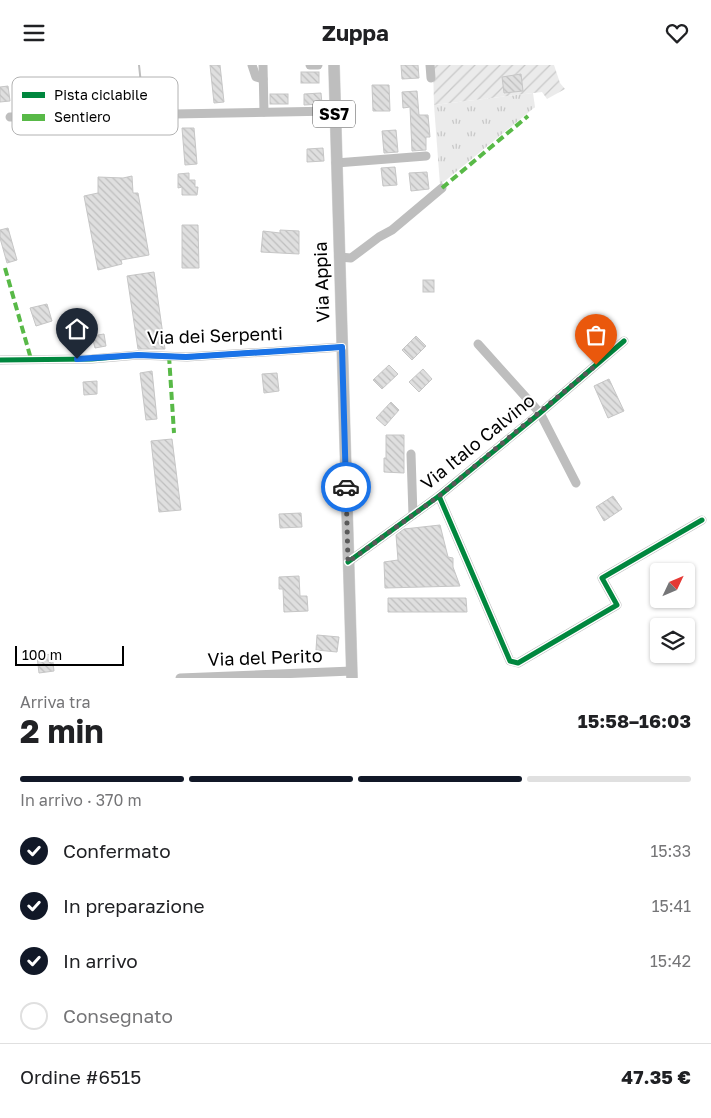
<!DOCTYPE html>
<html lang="it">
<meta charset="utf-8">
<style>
body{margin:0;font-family:"Golos Text",sans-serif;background:#f2f2f2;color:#202124;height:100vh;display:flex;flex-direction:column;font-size:19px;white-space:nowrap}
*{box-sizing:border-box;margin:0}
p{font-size:16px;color:#757577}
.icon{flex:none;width:28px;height:28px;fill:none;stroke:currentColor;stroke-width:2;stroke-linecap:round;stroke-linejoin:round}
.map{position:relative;height:613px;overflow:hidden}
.drawer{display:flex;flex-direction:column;background:#fff;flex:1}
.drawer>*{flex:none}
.needle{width:32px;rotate:46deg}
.fabs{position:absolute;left:650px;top:498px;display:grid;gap:10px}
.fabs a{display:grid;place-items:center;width:45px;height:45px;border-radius:5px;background:#fff;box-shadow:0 1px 4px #0004;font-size:25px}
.scale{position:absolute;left:15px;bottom:12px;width:109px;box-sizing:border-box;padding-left:5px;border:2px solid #000;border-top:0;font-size:14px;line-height:18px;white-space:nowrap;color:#000;-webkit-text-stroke:4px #fff;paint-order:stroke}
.pin{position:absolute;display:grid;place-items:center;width:42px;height:42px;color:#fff;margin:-51px -21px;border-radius:50% 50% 50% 0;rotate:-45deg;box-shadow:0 0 5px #0007}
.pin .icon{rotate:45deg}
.courier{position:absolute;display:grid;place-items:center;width:50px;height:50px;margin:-25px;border:4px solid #1a73e8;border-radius:50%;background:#fff;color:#222;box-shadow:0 1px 6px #0007}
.head em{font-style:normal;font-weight:700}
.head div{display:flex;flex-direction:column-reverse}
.head{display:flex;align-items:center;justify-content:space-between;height:85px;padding:0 20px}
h1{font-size:32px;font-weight:700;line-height:38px}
.bar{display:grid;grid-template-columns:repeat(4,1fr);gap:8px 5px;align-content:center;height:60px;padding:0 20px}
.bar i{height:6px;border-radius:4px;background:#e0e0e0}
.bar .selected{background:#111827}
.bar p{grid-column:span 4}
.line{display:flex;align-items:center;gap:12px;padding:0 20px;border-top:1px solid #e0e0e0}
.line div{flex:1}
ol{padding:0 20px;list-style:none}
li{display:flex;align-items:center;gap:15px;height:55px}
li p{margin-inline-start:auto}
li .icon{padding:5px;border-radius:50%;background:#111827;color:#fff;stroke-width:4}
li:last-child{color:#757577}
li i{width:28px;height:28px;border:2px solid #e0e0e0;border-radius:50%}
header{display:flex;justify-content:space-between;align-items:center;height:65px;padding:0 20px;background:#fff;font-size:22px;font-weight:700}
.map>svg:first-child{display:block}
</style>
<header><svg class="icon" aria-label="menu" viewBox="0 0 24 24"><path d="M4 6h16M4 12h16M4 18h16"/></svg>Zuppa<svg class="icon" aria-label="heart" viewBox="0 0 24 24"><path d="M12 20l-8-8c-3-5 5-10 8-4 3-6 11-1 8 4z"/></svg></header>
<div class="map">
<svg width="711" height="613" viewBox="0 0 711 613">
<defs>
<pattern id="grass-tufts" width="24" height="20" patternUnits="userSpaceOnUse" patternTransform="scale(1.25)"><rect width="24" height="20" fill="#ebebeb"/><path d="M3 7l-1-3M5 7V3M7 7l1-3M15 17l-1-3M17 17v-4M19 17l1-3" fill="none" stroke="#c8c8c8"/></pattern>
<pattern id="garden-furrows" width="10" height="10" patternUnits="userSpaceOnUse" patternTransform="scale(1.25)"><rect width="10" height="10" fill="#ebebeb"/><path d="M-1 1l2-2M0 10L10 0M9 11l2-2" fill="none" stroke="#c8c8c8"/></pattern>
<pattern id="building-back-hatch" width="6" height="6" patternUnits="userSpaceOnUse" patternTransform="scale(1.25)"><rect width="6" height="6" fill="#dfdfdf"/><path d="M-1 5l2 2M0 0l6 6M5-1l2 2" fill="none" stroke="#bebebe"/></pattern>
</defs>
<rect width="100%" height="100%" fill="#fff"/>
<path fill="url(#grass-tufts)" d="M533 28 535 42 440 120 434 40Z"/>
<path fill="url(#garden-furrows)" d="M433 0H554L560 18 565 24 547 34 542 27 434 40Z"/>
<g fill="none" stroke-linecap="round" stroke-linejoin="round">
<path stroke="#bebebe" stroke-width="2" d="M139 0 144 47"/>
</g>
<g fill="url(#building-back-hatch)" stroke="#c6c6c6">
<path d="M210 0H220L224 37 214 38Z"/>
<path d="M401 0H418L419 13 402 14Z"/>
<rect x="301" y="7" width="18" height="11"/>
<path d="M521 9 523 26 504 28 502 12Z"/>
<path d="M372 20H389L390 46H373Z"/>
<path d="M8 21 10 36 0 37V22Z"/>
<path d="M417 26 419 50H428L430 72H426V85L412 86 410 42 403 43 402 27Z"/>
<path d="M321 28 322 39 304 40V29Z"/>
<rect x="270" y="29" width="18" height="10"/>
<path d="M182 63H194L197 99 185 100Z"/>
<path d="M396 65 398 87 384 88 382 66Z"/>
<path d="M323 83 324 96 307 97V84Z"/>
<path d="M395 102 397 120 383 121 381 103Z"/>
<path d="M427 107 429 124 411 126 409 108Z"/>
<path d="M189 108V115H195V122H198L197 130H182V122L178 123V109Z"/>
<path d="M132 111 133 128H138L149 190 121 195 122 199 98 205 84 131 98 128V112L123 113Z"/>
<path d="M182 160H198L199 203H182Z"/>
<path d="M8 163 17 195 7 198 0 173V165Z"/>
<path d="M280 165 299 166V189L261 187 263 166 280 168Z"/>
<path d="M154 207 165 284H138L127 211Z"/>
<rect x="423" y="215" width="11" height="12"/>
<path d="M47 239 52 256 36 261 30 243Z"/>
<path d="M104 269 106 281 95 283 92 271Z"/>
<path d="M416 271 426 281 412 295 402 285Z"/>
<path d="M389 300 398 309 382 324 373 315Z"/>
<path d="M423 304 432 314 419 327 409 317Z"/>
<path d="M152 306 157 354 146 355 140 308Z"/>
<path d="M277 308 279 326 264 328 262 309Z"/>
<path d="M609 314 624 346 608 353 594 321Z"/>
<path d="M97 316V329L84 330 83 317Z"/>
<path d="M391 337 399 345 385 361 376 353Z"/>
<path d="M386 370H404V408L384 407V393H386Z"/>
<path d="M172 374 181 445 159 447 151 376Z"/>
<path d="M613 431 622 444 604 456 596 442Z"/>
<path d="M301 448 302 462 280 463 279 449Z"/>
<path d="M440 460 448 492 453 493V502L460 521 385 523 384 497 398 495 396 470 404 464Z"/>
<path d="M299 511 300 531H307L308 546 284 547 283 524H279V512Z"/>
<path d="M388 533H466L467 547H388Z"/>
<path d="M317 570 339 572 337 587 316 585Z"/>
<path d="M52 589 54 606 39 608 37 591Z"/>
</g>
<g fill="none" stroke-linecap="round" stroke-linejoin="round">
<defs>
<path id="major" d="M334 0 352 613"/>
</defs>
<use href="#major" stroke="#dbdbdb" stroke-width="12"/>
<g stroke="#bebebe" stroke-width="9">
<path d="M252 0 256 12 263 14"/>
<path d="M263 0 264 47"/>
<path d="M310 0H318"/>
<path d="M430 0 431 13"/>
<path d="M10 52 334 46"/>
<path d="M336 98 426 91"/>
<path d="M339 192 351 193 379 172 392 165 442 123"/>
<path d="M478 279 540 348 576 418"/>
<path d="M0 295 92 294 138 290 187 292 342 282"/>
<path d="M411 389 413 450"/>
<path d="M439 431 510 596 518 598 617 540 602 513 702 455"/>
<path d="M348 497 439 431 540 348 624 276"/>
<path d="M180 613 352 606"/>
</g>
<use href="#major" stroke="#bebebe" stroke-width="11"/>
<g stroke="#58b947" stroke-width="4" stroke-dasharray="8 4" stroke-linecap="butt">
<path d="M442 123 528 51"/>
<path d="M5 203 31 294"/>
<path d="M169 291 174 368"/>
</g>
<defs>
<g id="cycleway">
<path d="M0 295 92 294 138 290 187 292 342 282"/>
<path d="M439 431 510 596 518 598 617 540 602 513 702 455"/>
<path d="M348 497 439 431 540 348 624 276"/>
</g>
</defs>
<use href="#cycleway" stroke="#fff" stroke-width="8"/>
<use href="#cycleway" stroke="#00873e" stroke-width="5"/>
</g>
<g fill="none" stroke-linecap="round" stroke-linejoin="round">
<path stroke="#595959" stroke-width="5" stroke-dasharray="0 9" d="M346 422 348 497 439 431 596 300"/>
<path stroke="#1a73e8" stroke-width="6" d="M77 294 138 290 186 292 342 282 346 422"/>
</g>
<g text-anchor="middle" stroke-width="4" stroke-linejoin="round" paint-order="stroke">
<rect fill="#fff" stroke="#4c4c4c" stroke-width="1" x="313" y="35.5" width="42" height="27" rx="4"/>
<g font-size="16" font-weight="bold" fill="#000">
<text x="334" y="55">SS7</text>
</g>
<g font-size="18" fill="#000" stroke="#fff">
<text transform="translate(322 217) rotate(-92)" y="6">Via Appia</text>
<text transform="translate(215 271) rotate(-2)" y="6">Via dei Serpenti</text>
<text transform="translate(478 377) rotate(-39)" y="6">Via Italo Calvino</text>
<text transform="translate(265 593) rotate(-2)" y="6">Via del Perito</text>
</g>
</g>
<rect x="12" y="12" width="166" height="58" rx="8" fill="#fff" stroke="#b2b2b2" stroke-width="1"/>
<rect x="22" y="27" width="23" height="6" fill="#00873e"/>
<rect x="22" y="49" width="23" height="7" fill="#58b947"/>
<g font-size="14" fill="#000">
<text x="54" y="35">Pista ciclabile</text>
<text x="54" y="57">Sentiero</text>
</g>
</svg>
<div class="fabs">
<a><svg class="needle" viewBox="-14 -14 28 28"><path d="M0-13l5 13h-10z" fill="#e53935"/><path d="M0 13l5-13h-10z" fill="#757577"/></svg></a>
<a><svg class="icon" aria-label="layers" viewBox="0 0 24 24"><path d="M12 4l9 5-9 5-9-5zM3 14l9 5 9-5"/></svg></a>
</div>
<div class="scale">100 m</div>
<div class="pin" style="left:596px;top:300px;background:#ea580c"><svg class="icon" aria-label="bag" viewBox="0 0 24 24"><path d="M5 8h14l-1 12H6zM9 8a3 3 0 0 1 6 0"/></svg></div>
<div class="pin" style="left:77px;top:294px;background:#1f2937"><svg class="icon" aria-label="home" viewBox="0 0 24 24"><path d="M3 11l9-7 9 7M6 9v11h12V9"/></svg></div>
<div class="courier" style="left:346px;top:422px"><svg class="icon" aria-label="car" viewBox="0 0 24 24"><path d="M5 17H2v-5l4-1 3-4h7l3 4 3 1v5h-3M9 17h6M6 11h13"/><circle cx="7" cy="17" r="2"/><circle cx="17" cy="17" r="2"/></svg></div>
</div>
<section class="drawer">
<div class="head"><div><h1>2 min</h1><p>Arriva tra</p></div><em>15:58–16:03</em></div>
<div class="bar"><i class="selected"></i><i class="selected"></i><i class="selected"></i><i></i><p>In arrivo · 370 m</p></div>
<ol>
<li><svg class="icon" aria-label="check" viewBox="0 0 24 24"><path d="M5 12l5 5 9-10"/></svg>Confermato<p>15:33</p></li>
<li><svg class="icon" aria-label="check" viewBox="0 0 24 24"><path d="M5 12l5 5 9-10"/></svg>In preparazione<p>15:41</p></li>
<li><svg class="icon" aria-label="check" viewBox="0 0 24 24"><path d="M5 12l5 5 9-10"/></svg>In arrivo<p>15:42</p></li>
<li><i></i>Consegnato</li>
</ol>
<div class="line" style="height:65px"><div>Ordine #6515</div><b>47.35 €</b></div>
</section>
